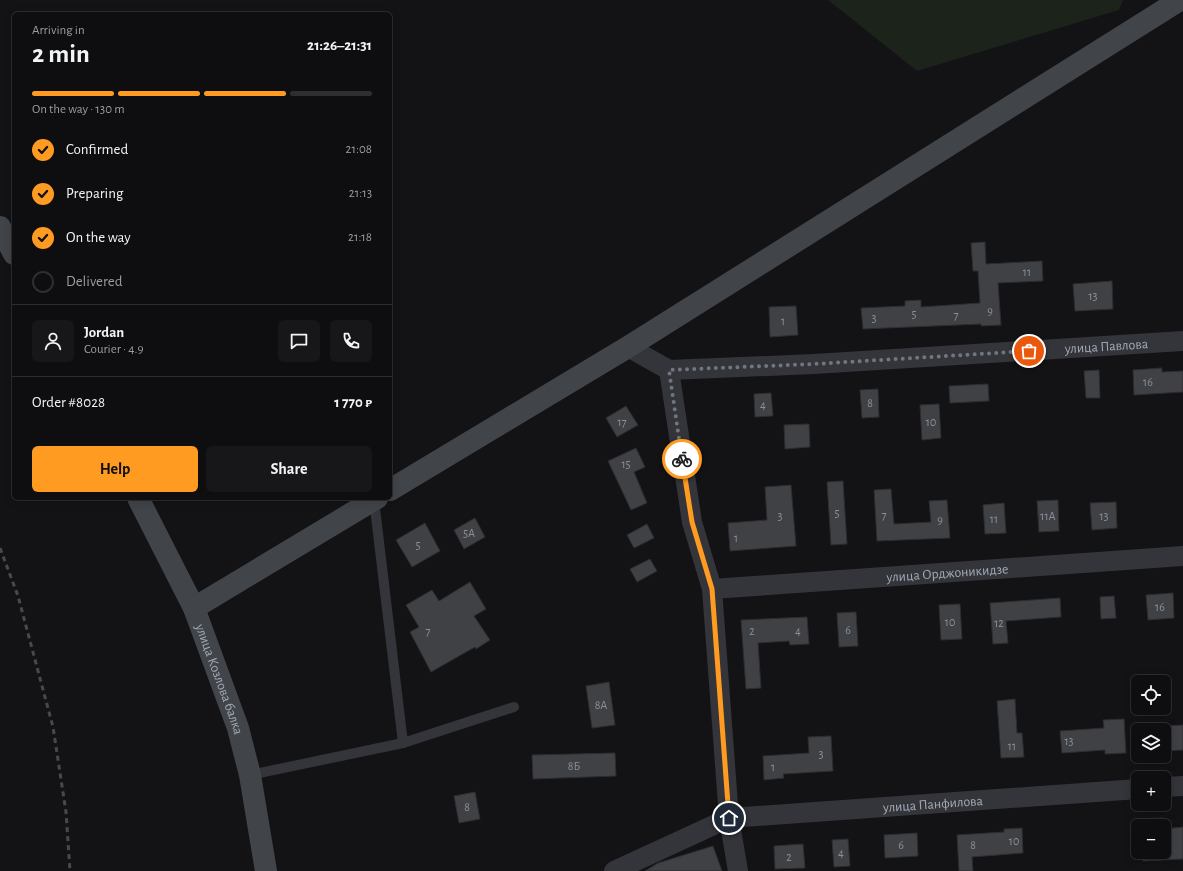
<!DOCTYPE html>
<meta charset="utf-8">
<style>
body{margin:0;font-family:"Alegreya Sans",sans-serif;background:#171719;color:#f1f3f6;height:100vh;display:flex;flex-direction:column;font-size:15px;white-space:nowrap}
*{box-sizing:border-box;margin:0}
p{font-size:13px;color:#9b9c9f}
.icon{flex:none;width:22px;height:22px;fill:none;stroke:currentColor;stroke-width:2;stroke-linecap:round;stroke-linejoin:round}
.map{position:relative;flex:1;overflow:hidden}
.sheet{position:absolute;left:12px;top:12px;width:380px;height:488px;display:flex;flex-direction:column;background:#0e0e10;border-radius:6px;box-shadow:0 2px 10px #0003,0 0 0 1px #2e2e30}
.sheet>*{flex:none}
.fabs{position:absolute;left:1131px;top:675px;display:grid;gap:8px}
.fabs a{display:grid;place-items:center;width:40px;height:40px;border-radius:6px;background:#0e0e10;box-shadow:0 2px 10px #0003,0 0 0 1px #2e2e30;font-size:20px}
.pin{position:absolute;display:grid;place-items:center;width:34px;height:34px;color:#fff;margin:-17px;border:2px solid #fff;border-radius:50%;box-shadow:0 1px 4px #0007}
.courier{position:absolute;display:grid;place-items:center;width:40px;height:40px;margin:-20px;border:3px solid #ff9b21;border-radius:50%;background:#fff;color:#222;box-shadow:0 1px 5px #0007}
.overview em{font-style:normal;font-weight:600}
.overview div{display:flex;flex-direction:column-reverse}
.overview{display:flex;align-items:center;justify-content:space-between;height:68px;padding:0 20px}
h1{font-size:26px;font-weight:600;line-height:30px}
.bar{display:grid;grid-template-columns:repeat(4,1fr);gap:6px 4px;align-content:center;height:48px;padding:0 20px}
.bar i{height:5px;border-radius:3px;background:#2e2e30}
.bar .current{background:#ff9b21}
.bar p{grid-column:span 4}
.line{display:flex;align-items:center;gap:10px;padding:0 20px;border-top:1px solid #2e2e30}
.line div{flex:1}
.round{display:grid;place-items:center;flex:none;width:42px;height:42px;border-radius:6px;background:#171719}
ol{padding:0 20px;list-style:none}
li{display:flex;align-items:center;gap:12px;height:44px}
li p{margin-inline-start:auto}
li .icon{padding:4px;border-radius:50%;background:#ff9b21;color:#111;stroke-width:4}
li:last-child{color:#9b9c9f}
li i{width:22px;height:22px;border:2px solid #2e2e30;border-radius:50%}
.cta{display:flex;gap:8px;margin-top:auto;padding:8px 20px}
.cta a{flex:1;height:46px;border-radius:6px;background:#ff9b21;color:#111;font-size:16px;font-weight:600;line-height:46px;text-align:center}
.cta a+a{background:#171719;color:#f1f3f6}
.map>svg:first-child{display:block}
</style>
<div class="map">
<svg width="1183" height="871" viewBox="0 0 1183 871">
<rect width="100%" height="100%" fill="#131315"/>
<path fill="#1b231b" d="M828 0H1123L1119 10 917 71Z"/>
<g fill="#3f4145" stroke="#2d2d31">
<path d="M985 242 986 264 1042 261 1043 281 998 283 1001 325 981 326V324L863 329 861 308 905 306V301L921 300V307L980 303 978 271H973L971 243Z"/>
<path d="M1112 281 1113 309 1075 311 1073 284Z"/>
<path d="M796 306 798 335 770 337 769 307Z"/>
<path d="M1162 368V372L1183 371V392L1134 395 1133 370Z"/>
<path d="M1099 370 1100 398H1086L1084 371Z"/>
<path d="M988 384 989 401 950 403 949 386Z"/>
<path d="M878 389 879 417 862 418 860 390Z"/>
<path d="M771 393 773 416 755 417 754 394Z"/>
<path d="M939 404 941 438 922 440 920 405Z"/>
<path d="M626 406 638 425 617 437 606 418Z"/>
<path d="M809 424 810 447 785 449 784 425Z"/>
<path d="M636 448 645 467 634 472 647 503 631 510 608 461Z"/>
<path d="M843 481 847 544 831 545 827 482Z"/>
<path d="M791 485 796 546 730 551 728 523 767 520 765 487Z"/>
<path d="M891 489 894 524 931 522 929 501 947 500 950 538 877 541 874 490Z"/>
<path d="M1058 500 1059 531 1039 532 1037 501Z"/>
<path d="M1116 502 1117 528 1092 530 1090 503Z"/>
<path d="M1004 503 1006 533 985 534 983 505Z"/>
<path d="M475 518 485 537 464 549 454 530Z"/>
<path d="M425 523 440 551 412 567 396 540Z"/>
<path d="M647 524 654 538 634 548 627 535Z"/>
<path d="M650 559 657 571 637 582 630 569Z"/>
<path d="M470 582 486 609 474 616 490 640 476 649 475 647 431 672 410 632 419 627 406 605 432 590 439 601Z"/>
<path d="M1173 593 1174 618 1148 620 1146 595Z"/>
<path d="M1114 596 1116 618 1101 619 1100 597Z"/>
<path d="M1060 598 1061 617 1006 621 1008 643 993 644 990 603Z"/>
<path d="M960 604 962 639 941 640 939 605Z"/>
<path d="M856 612 858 646 839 647 837 613Z"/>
<path d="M807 617 809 644 790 645 789 641 758 643 761 688 746 689 741 620Z"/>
<path d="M609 682 615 725 592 728 586 686Z"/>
<path d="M1015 699 1017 733H1022L1024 757 1001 758 997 701Z"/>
<path d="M1124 719 1126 753 1105 754V750L1062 753 1060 731 1104 728 1103 720Z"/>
<path d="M1183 725V750L1164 751V726Z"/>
<path d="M831 736 833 771 783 774 784 778 764 780 763 756 809 753 808 737Z"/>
<path d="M615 753 616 776 533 779 532 755Z"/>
<path d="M475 792 480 819 459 823 454 796Z"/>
<path d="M1163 818V826H1141L1140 819Z"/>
<path d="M1183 827V859L1143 861 1142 852H1164V829Z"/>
<path d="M1022 828 1023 853 972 857 973 871H959L957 835 1004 832V829Z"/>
<path d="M917 833 918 856 885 858 884 835Z"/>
<path d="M848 839 850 866 834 867 832 840Z"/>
<path d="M803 844 805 868 775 869 774 846Z"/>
<path d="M713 846 722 871H645L658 863Z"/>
</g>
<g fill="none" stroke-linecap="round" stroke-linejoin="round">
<g stroke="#34353a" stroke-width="10">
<path d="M403 743 514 707"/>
<path d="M250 775 403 743 374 500"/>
</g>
<g stroke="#34353a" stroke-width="20">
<path id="s1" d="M628 347 669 370 814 364 1183 341"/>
<path d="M669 370 692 522 712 589 729 818 738 871"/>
<path id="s2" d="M712 589 1183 556"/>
<path d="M1164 787 1183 786"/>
<path id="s3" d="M614 871 729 818 1138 789"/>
</g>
<g stroke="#41454a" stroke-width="22">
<path d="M0 227 14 254"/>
<path d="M390 490 628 347 1180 0"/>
<path id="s4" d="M138 498 194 608 238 728 250 775 266 871"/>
<path d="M194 608 377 498"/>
</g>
<path stroke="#464a4f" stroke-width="3" stroke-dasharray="5 4" stroke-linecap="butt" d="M0 548 18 596 53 727 66 812 70 871"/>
</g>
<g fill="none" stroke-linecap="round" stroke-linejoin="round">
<path stroke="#71767e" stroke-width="4" stroke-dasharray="0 7.2" d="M682 459 669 370 814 364 1029 351"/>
<path stroke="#ff9b21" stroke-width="5" d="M682 459 692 522 712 589 729 818"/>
</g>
<g text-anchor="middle" stroke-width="3" stroke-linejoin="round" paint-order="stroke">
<g font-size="12" fill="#8a909a">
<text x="1027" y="276">11</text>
<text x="1093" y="300">13</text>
<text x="990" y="315">9</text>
<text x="914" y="318">5</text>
<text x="956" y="319">7</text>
<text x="874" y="322">3</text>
<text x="783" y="325">1</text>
<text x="1148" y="386">16</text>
<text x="870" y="407">8</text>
<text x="763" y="409">4</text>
<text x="622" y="426">17</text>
<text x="931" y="426">10</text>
<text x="626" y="468">15</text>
<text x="837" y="517">5</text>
<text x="884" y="519">7</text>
<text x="780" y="520">3</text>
<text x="1048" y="520">11А</text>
<text x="1104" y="520">13</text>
<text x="994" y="523">11</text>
<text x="940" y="524">9</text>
<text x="469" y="537">5А</text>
<text x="736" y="542">1</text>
<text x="418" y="549">5</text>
<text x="1160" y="611">16</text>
<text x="950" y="626">10</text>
<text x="999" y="627">12</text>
<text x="848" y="634">6</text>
<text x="428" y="635">7</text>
<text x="752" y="635">2</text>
<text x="798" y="635">4</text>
<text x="601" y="709">8А</text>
<text x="1069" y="745">13</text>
<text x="1012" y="750">11</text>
<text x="821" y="758">3</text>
<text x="574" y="770">8Б</text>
<text x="773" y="771">1</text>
<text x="467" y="811">8</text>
<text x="1014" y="845">10</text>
<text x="901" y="849">6</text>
<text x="973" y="849">8</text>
<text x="841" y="857">4</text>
<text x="789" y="861">2</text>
</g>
<g font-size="14" fill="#a3abb7" stroke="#0e0e10">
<text dy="5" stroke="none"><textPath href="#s1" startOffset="485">улица Павлова</textPath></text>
<text dy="5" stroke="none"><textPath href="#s2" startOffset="236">улица Орджоникидзе</textPath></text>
<text dy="5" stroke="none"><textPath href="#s4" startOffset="199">улица Козлова балка</textPath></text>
<text dy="5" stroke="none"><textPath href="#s3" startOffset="331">улица Панфилова</textPath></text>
</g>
</g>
</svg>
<div class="fabs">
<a><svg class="icon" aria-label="locate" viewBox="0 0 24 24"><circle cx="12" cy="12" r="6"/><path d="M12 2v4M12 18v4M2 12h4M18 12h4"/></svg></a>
<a><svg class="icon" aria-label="layers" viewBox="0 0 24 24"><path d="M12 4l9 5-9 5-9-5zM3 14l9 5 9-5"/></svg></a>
<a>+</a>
<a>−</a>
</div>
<div class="pin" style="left:1029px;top:351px;background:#ea580c"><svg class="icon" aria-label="bag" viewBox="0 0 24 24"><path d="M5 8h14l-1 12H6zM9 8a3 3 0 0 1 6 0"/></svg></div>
<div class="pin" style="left:729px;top:818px;background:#1f2937"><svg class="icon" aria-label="home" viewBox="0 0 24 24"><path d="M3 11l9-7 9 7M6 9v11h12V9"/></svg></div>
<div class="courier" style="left:682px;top:459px"><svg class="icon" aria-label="bike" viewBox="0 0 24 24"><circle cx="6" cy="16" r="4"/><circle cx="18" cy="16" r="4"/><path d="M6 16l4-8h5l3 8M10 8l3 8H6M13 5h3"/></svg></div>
<section class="sheet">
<div class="overview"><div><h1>2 min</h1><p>Arriving in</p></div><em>21:26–21:31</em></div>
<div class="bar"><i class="current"></i><i class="current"></i><i class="current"></i><i></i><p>On the way · 130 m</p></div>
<ol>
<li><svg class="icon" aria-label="check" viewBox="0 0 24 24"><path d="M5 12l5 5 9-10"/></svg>Confirmed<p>21:08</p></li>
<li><svg class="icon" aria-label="check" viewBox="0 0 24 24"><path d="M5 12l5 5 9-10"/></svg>Preparing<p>21:13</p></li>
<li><svg class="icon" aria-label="check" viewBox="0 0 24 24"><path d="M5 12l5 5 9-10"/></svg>On the way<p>21:18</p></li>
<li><i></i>Delivered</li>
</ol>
<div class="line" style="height:72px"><a class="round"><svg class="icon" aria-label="person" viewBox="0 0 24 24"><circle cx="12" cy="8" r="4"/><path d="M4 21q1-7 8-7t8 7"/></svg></a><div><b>Jordan</b><p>Courier · 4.9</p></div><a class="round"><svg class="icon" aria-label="chat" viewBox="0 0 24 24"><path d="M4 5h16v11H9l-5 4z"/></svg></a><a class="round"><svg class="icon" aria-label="phone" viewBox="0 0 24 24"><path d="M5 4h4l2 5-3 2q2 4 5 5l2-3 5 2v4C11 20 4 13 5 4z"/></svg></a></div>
<div class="line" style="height:52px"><div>Order #8028</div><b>1 770 ₽</b></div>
<div class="cta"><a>Help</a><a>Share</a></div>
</section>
</div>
